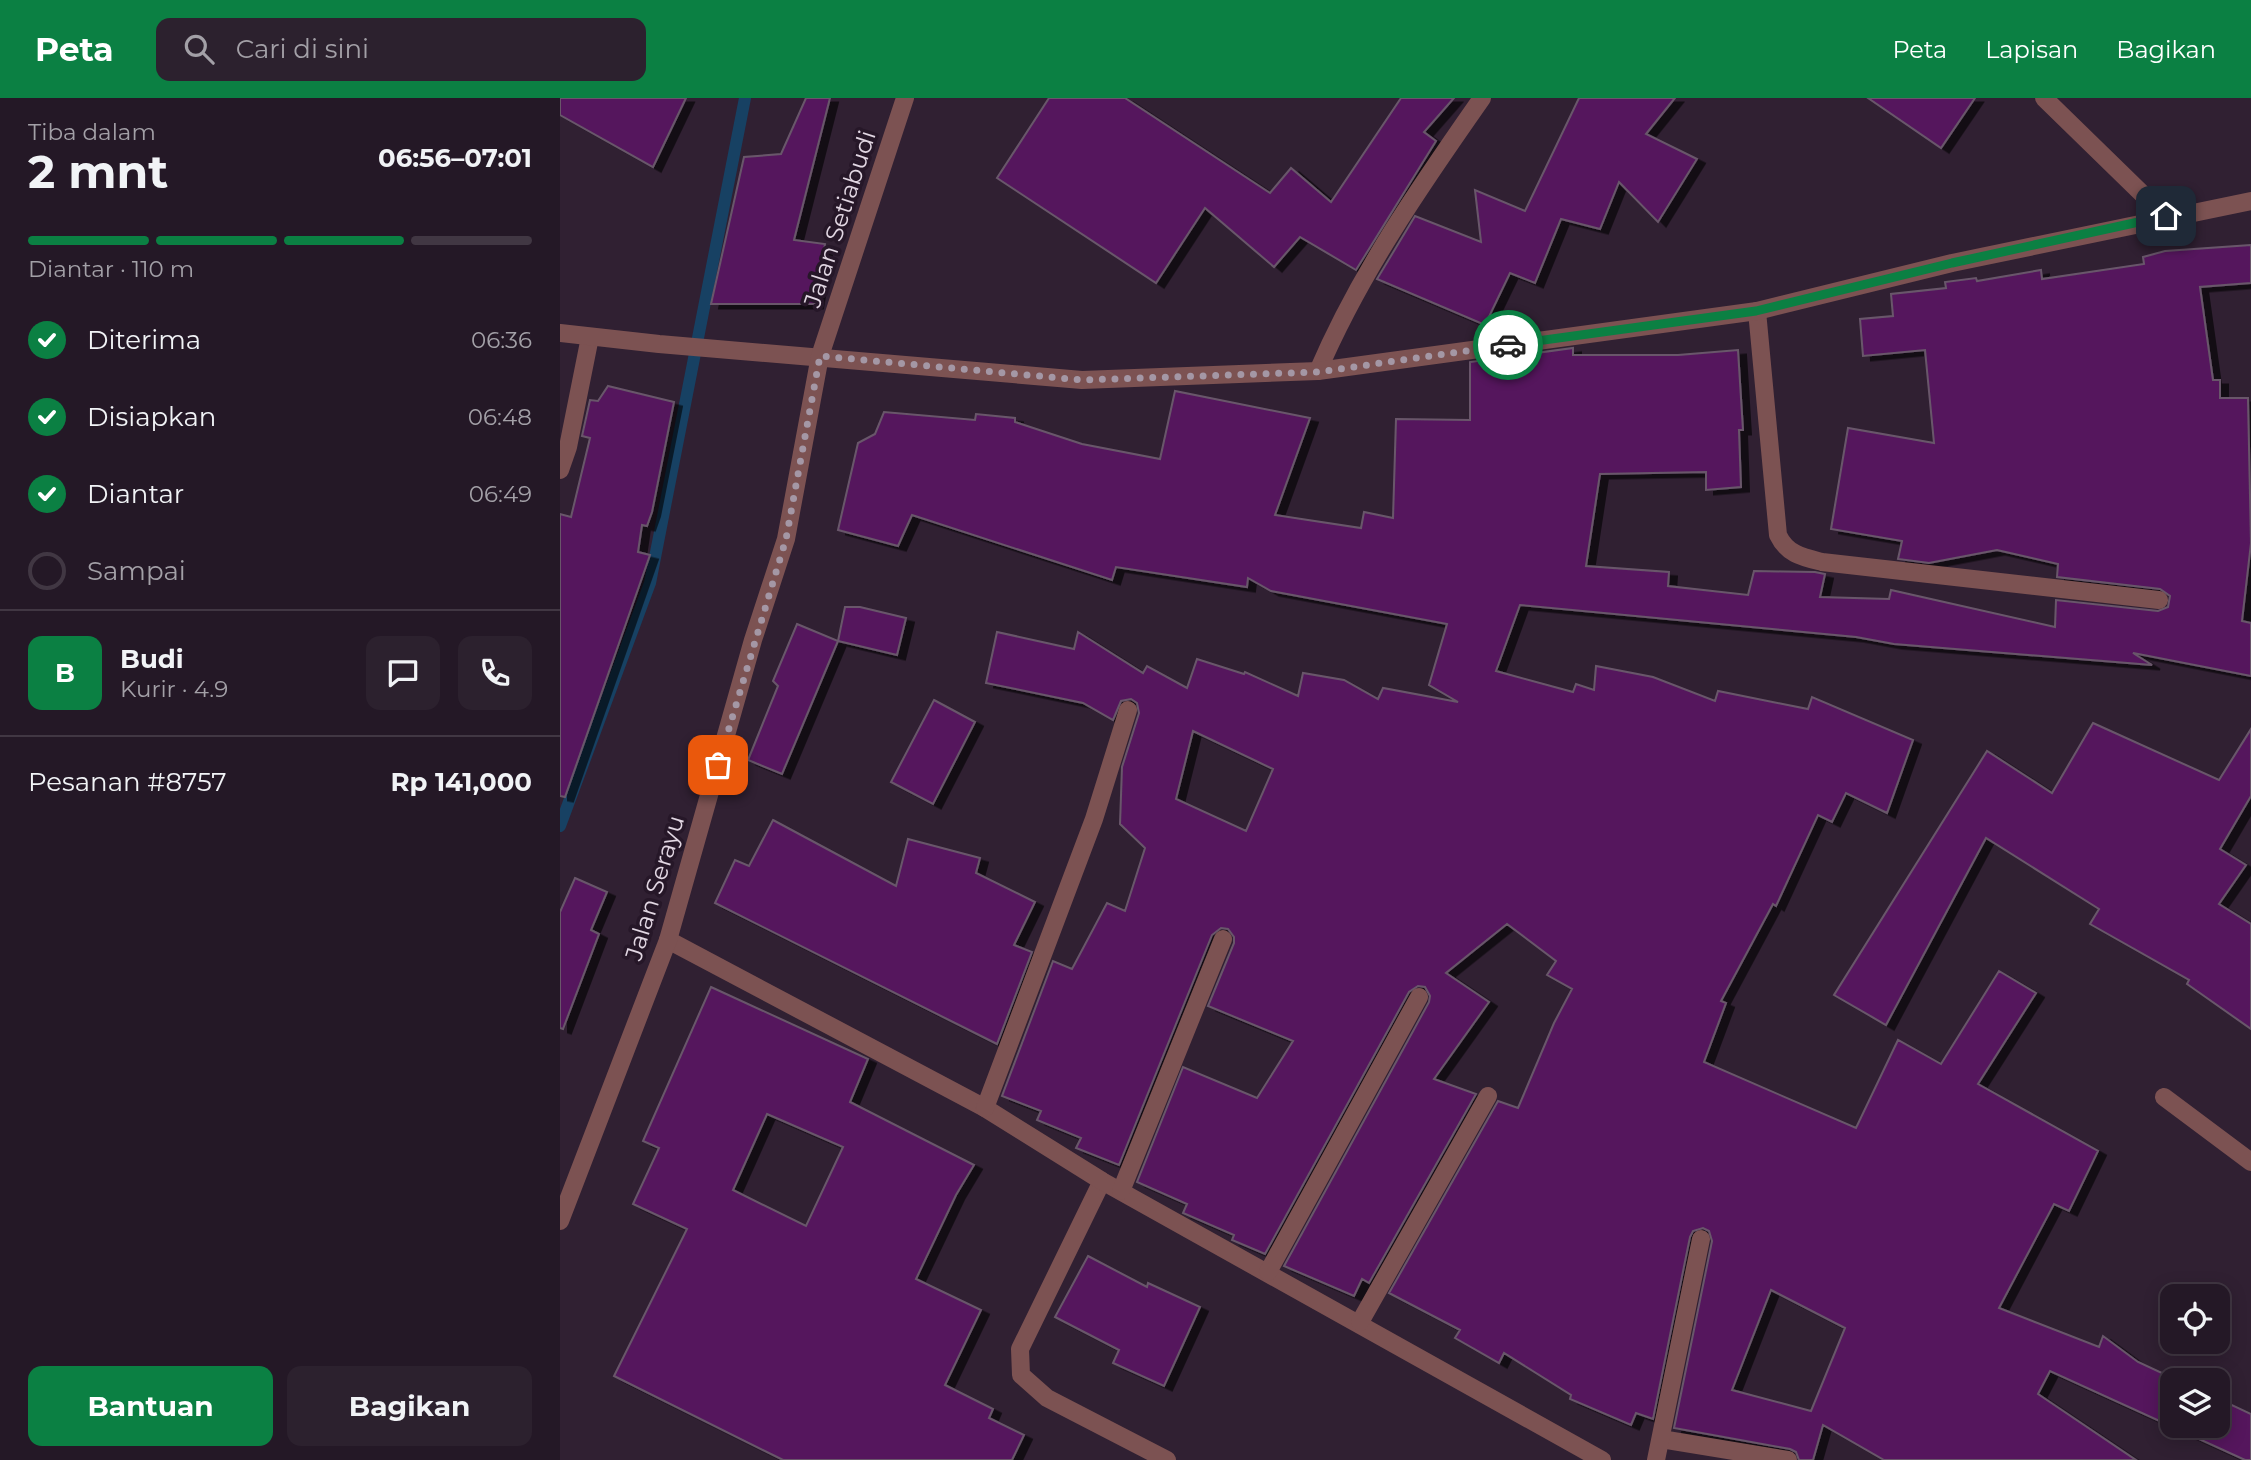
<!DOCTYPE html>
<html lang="id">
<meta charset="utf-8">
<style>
body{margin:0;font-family:Montserrat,sans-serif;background:#2c212e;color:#f1f3f6;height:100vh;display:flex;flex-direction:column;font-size:26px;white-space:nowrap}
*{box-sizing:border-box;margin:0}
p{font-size:23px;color:#a3a0a7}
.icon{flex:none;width:38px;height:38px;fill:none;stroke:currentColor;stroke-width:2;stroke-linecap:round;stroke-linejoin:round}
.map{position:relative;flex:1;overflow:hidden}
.panel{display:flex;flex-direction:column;background:#241826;width:560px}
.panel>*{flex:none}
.controls{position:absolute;left:1600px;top:1186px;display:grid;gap:14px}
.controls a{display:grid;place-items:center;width:70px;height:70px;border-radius:14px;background:#241826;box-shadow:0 4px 18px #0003,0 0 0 2px #413743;font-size:35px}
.pin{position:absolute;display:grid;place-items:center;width:60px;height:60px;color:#fff;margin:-30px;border-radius:14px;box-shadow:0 4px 10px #0006}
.courier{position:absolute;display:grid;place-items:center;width:70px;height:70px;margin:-35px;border:5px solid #0b8043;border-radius:50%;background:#fff;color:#222;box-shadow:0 2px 9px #0007}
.headline em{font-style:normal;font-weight:700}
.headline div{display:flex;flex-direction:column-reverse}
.headline{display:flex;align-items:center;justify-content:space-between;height:119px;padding:0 28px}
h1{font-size:46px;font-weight:700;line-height:52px}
.bar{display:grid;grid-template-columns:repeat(4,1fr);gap:10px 7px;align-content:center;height:84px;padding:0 28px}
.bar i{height:9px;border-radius:5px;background:#413743}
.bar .selected{background:#0b8043}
.bar p{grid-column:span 4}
.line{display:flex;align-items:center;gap:18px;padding:0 28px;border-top:2px solid #413743}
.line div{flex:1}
.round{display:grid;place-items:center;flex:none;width:74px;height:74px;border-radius:14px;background:#2c212e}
ol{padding:0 28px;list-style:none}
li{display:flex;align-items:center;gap:21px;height:77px}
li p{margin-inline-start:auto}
li .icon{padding:7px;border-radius:50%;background:#0b8043;color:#fff;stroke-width:4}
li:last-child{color:#a3a0a7}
li i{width:38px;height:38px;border:4px solid #413743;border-radius:50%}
.cta{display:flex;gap:14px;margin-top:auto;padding:14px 28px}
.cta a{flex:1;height:80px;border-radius:14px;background:#0b8043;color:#fff;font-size:28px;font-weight:700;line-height:80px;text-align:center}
.cta a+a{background:#2c212e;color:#f1f3f6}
header{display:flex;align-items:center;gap:42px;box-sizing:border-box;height:98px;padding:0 35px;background:#0b8043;color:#fff}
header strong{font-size:33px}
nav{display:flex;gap:38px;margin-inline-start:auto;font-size:24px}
.search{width:490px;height:63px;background:#2c212e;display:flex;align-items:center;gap:18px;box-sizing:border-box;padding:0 24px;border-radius:14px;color:#a3a0a7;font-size:26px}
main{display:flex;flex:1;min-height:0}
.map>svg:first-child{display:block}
</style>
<header>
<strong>Peta</strong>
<div class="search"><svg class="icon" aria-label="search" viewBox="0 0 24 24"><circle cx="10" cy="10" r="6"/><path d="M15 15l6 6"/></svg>Cari di sini</div>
<nav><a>Peta</a><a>Lapisan</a><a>Bagikan</a></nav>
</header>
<main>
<section class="panel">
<div class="headline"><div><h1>2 mnt</h1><p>Tiba dalam</p></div><em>06:56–07:01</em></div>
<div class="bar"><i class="selected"></i><i class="selected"></i><i class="selected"></i><i></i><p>Diantar · 110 m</p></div>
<ol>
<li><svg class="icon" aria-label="check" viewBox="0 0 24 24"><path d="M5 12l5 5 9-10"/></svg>Diterima<p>06:36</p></li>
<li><svg class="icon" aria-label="check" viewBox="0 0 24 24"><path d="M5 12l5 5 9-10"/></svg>Disiapkan<p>06:48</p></li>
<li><svg class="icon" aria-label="check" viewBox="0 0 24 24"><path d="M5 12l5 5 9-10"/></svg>Diantar<p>06:49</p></li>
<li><i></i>Sampai</li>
</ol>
<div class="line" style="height:126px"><b class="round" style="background:#0b8043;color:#fff">B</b><div><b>Budi</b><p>Kurir · 4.9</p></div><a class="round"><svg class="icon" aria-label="chat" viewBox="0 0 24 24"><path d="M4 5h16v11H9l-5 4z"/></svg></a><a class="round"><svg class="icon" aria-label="phone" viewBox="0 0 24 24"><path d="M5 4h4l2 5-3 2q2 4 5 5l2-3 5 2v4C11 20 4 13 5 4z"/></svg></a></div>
<div class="line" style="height:91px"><div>Pesanan #8757</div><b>Rp 141,000</b></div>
<div class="cta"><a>Bantuan</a><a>Bagikan</a></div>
</section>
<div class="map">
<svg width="1691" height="1362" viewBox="0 0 1691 1362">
<defs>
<filter id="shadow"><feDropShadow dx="8" dy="4.5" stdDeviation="0" flood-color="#0009"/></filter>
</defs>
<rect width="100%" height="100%" fill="#302032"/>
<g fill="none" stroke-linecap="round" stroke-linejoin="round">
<path stroke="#174163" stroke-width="12" d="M0 728 90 485 185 0"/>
</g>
<g fill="#54195d" stroke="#69576b" stroke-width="2" fill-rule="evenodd" filter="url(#shadow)">
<path d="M0 0H126L93 69 0 17Z"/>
<path d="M246 0H270L234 142 265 146 255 206H151L184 59 221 56Z"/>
<path d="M489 0H565L710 95 731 70 771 104 841 0H894L864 34 876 43 796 172 740 139 714 169 645 110 596 185 437 80Z"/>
<path d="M1019 0H1115L1086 36 1137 61 1098 124 1059 84 1040 131 1001 121 975 185 950 175 925 227 817 181 855 118 921 144 915 92 965 113Z"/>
<path d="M1308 0H1415L1381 50Z"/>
<path d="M1691 147V185L1640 189 1653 282H1660V300H1688L1691 445 1682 523 1691 525V578L1573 555 1592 567 1334 546 1296 539 960 507 936 573 1013 594 1016 586 1034 592 1036 568 1093 579 1155 603 1158 593 1248 611 1252 599 1353 642 1327 715 1286 695 1272 724 1258 717 1216 808 1213 806 1161 903 1166 905 1144 964 1296 1030 1338 942 1381 966 1439 873 1476 895 1418 986 1538 1053 1509 1113 1494 1106 1439 1210 1539 1249 1543 1238 1578 1264 1619 1283H1612V1328H1657V1300L1691 1316V1362H1685L1490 1273 1478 1296 1576 1362H1324L1263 1327 1253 1362H1239L1236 1354 1230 1351 1114 1330 1152 1143 1149 1133 1143 1130 1133 1133 1130 1139 1093 1321 1076 1315 1071 1327 1010 1301 1011 1297 944 1255 939 1265 895 1240 900 1232 829 1195 938 1003 958 1010 994 925 1012 891 987 877 996 863 947 826 886 875 929 904 874 981 916 996 809 1185 802 1181 794 1198 724 1168 869 904 870 898 865 889 858 888 849 894 705 1156 672 1142 674 1137 623 1115 627 1106 577 1084 623 969 697 1000 733 943 648 908 674 845V839L668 831 661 830 652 837 559 1067 516 1050 521 1040 477 1022 481 1013 442 998 493 863 512 871 547 805 565 813 585 750 560 726 562 669 579 615 577 605 571 601 561 603 553 622 523 605 426 585 437 534 514 551 518 534 583 575 587 568 627 590 637 561 684 576 685 574 738 598 743 575 784 582 818 601 823 590 898 604 869 587 887 526 711 493 688 480 687 489 556 469 552 482 352 417 338 448 278 432 298 345 315 336 324 314 415 322 416 316 455 320V324L522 346 600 361 615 293 750 320 715 417 801 430 804 414 833 420 836 321 910 322V264L1013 250V257H1118L1178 252 1183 332H1179L1181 389 1146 392V374L1040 376 1026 468 1109 474 1108 488 1188 497 1194 473 1255 474 1265 476 1260 499 1329 501 1331 492 1495 529 1496 502 1598 513 1608 509 1610 498 1600 491 1497 479 1498 466 1437 452 1369 465 1338 461 1342 443 1271 431 1288 330 1374 345 1365 252 1303 258 1300 221 1333 218 1331 196 1386 190 1385 184 1416 180 1417 183 1481 172 1482 181 1584 166 1583 159 1605 153ZM633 633 713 671 686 733 616 701ZM1211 1192 1285 1230 1251 1313 1172 1292Z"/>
<path d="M48 288 114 304 92 414 87 428 82 427 78 454 90 457 5 699 0 698V416L11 419 30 340 22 338 30 302 38 303Z"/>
<path d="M285 509H300L346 520 337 557 278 543Z"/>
<path d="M237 526 278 543 222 676 188 662 218 588 213 583Z"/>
<path d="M374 602 415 624 373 706 331 684Z"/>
<path d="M1533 625 1659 682 1691 631V698L1660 751 1686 767 1659 806 1691 826V931L1627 886 1629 882 1530 826 1539 811 1426 740 1326 927 1274 897 1427 653 1492 695Z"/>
<path d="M213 722 336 788 348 741 420 760 416 775 475 804 454 847 472 854 437 946 155 805 175 762 189 768Z"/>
<path d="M15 780 47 794 31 832 39 836 3 931 0 930V814Z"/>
<path d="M151 889 308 961 290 1004 414 1067 396 1097 356 1181 421 1212 385 1287 433 1311 429 1320 464 1337 452 1362H223L54 1278 127 1131 73 1106 99 1050 83 1043ZM207 1016 283 1049 246 1128 173 1092Z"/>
<path d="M528 1158 587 1189 588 1185 640 1209 604 1288 553 1265 559 1252 495 1219Z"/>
</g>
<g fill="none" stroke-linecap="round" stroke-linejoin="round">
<path stroke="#7c5252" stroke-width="18" d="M542 1083 460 1251 461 1277 487 1300 607 1362"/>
<g stroke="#7c5252" stroke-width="18">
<path d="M1484 0 1606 119"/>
<path d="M1197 213 1218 437C1227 456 1242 459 1262 464L1599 502"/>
<path d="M758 273C800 175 861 87 922 0"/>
<path d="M0 372 8 349 30 239"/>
<path d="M108 842 425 1010 542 1083 1042 1362"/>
<path d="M1604 999 1691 1064"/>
<path d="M425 1010 534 721 568 612"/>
<path d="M561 1093 663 841"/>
<path d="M708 1174 859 899"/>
<path d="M800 1224 928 998"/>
<path d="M1101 1341 1228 1362"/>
<path d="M1096 1362 1141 1141"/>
</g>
<g stroke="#7c5252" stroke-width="18">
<path d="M0 235 99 246 522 282 758 273 1197 213 1392 165 1691 103"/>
<path d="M0 1123 108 842 193 542 226 441 260 258 345 0"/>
</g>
</g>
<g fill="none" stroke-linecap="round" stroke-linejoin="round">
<path stroke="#a497a5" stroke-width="7" stroke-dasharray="0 12.6" d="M158 667 226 441 260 258 522 282 758 274 948 247"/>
<path stroke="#0b8043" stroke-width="9" d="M948 247 1196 213 1392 165 1606 118"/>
</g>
<g text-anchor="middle" stroke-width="7" stroke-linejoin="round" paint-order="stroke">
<g font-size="24" fill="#e2d7e3" stroke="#261728">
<text transform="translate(280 121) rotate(-72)" y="8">Jalan Setiabudi</text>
<text transform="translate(95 790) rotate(-73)" y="8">Jalan Serayu</text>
</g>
</g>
</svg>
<div class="controls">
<a><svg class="icon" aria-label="locate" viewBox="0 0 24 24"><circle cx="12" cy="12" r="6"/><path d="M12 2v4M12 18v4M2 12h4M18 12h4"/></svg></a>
<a><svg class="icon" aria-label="layers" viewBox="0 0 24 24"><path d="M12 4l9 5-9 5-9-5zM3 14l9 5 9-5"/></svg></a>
</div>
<div class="pin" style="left:158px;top:667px;background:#ea580c"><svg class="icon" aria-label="bag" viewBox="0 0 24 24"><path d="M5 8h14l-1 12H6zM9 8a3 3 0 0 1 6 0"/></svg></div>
<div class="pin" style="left:1606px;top:118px;background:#1f2937"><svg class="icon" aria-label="home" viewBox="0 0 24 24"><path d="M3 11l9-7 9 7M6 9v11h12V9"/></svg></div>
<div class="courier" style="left:948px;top:247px"><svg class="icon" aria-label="car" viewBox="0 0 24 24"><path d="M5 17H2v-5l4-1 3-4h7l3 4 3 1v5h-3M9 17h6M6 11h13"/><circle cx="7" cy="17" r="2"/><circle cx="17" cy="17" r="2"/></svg></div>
</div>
</main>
